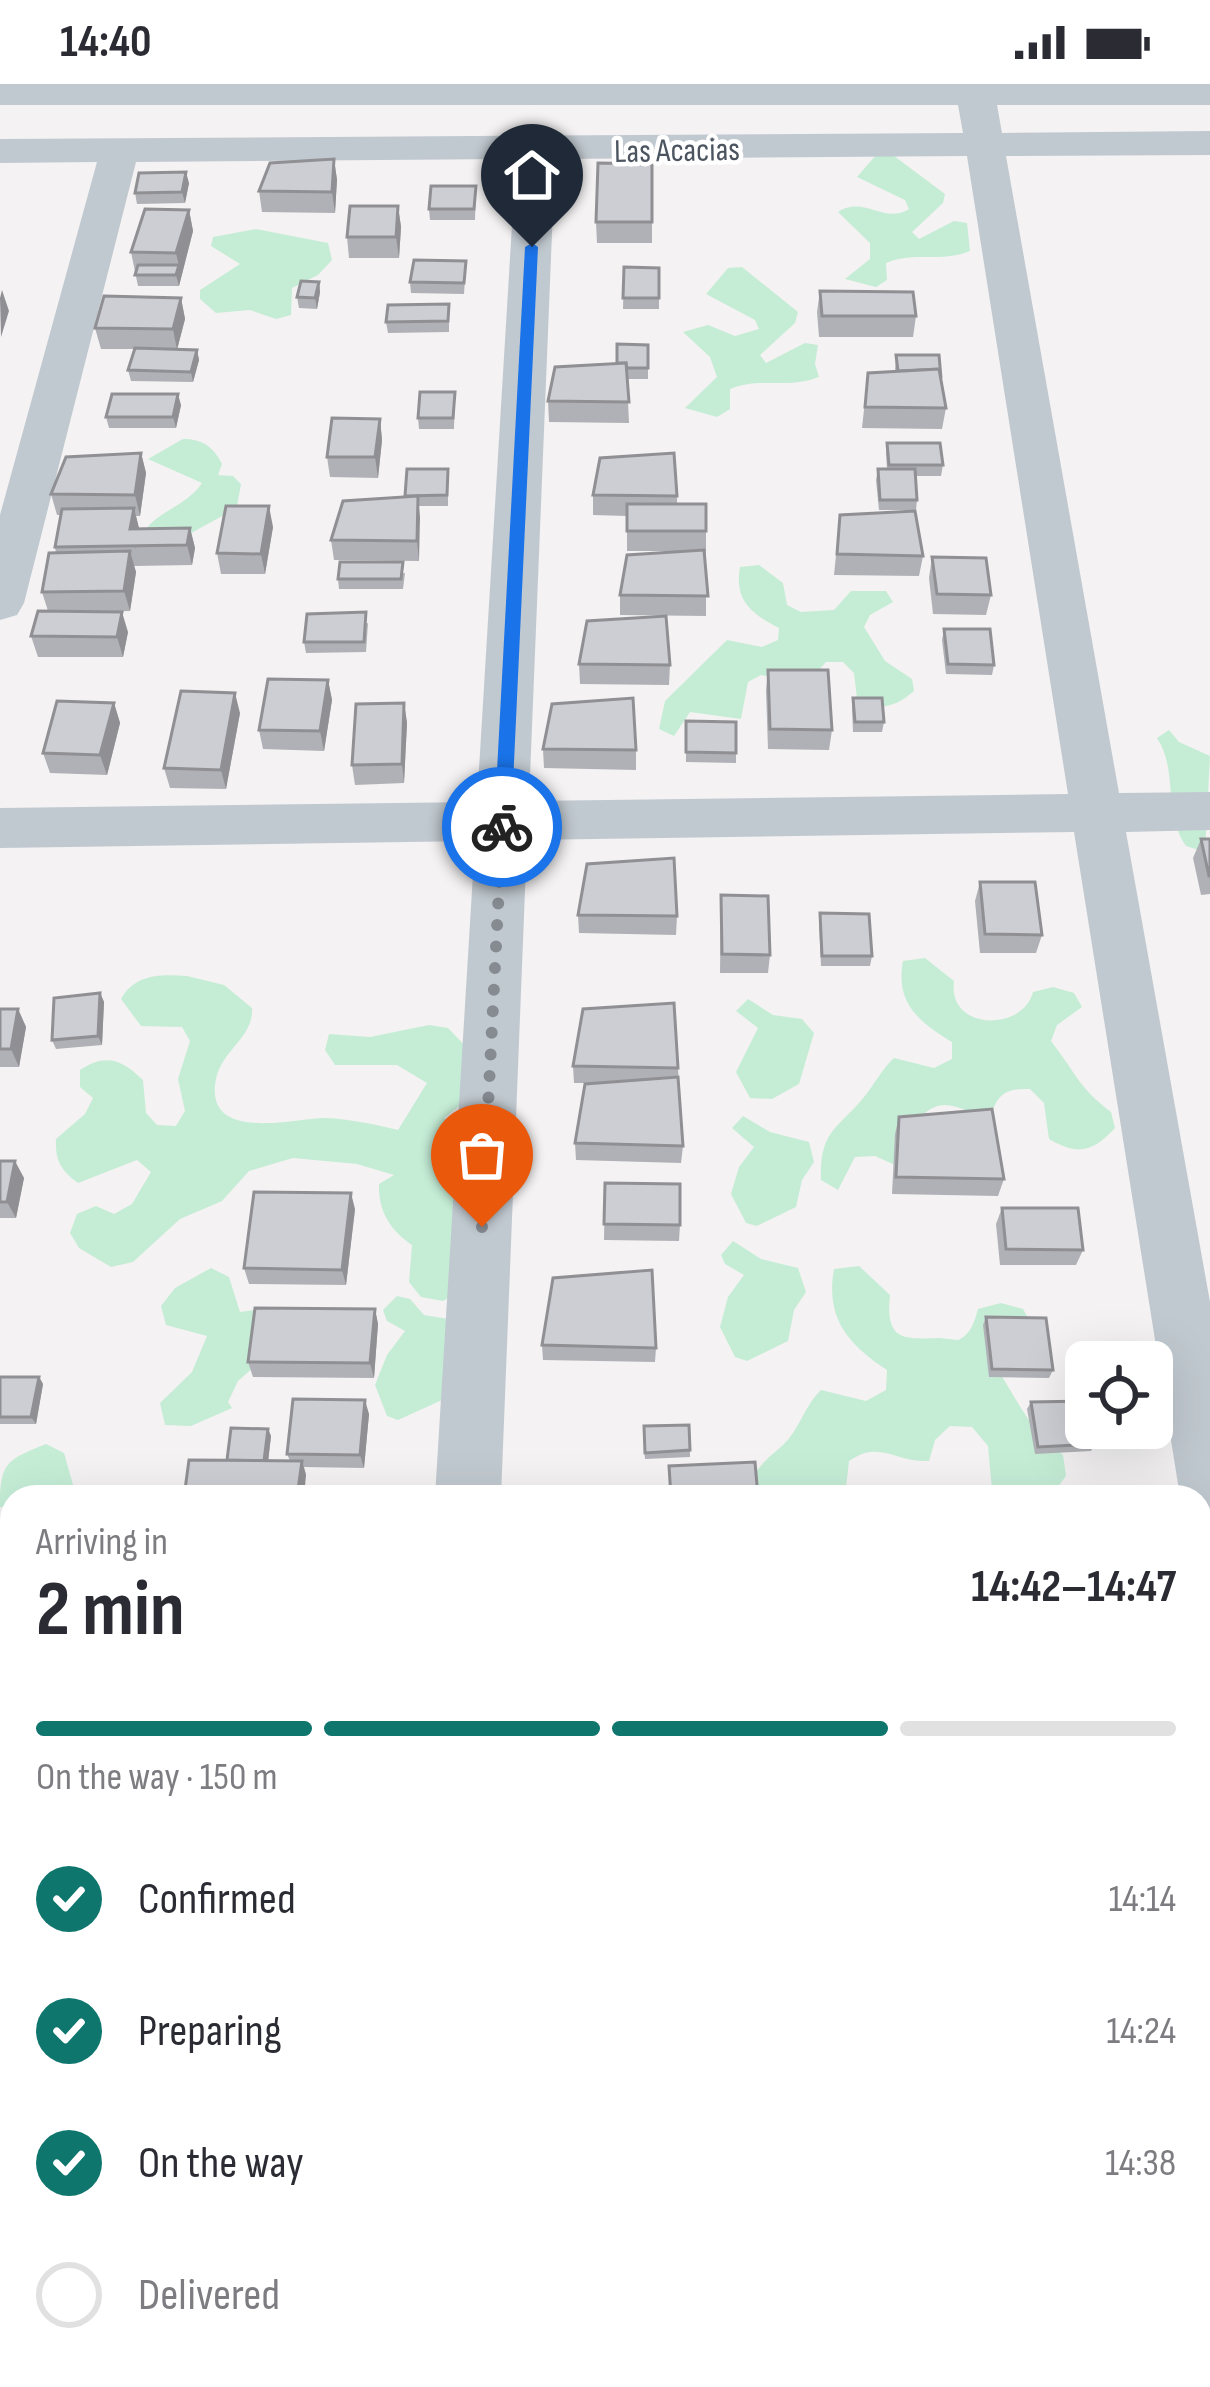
<!DOCTYPE html>
<meta charset="utf-8">
<style>
body{margin:0;font-family:"Sofia Sans Condensed",sans-serif;background:#f7f7f7;color:#2b2b33;height:100vh;display:flex;flex-direction:column;font-size:45px;white-space:nowrap}
*{box-sizing:border-box;margin:0}
p{font-size:39px;color:#7c7c81}
.icon{flex:none;width:66px;height:66px;fill:none;stroke:currentColor;stroke-width:2;stroke-linecap:round;stroke-linejoin:round}
.map{position:relative;flex:1;overflow:hidden}
.drawer{position:absolute;left:0px;top:1401px;width:1212px;height:903px;display:flex;flex-direction:column;background:#fff;border-radius:36px 36px 0 0;box-shadow:0 12px 48px #0002}
.drawer>*{flex:none}
.fabs{position:absolute;left:1065px;top:1257px;display:grid;gap:24px}
.fabs a{display:grid;place-items:center;width:108px;height:108px;border-radius:18px;background:#fff;box-shadow:0 12px 48px #0002;font-size:60px}
.pin{position:absolute;display:grid;place-items:center;width:102px;height:102px;color:#fff;margin:-123px -51px;border-radius:50% 50% 50% 0;rotate:-45deg;box-shadow:0 0 12px #0007}
.pin .icon{rotate:45deg}
.courier{position:absolute;display:grid;place-items:center;width:120px;height:120px;margin:-60px;border:9px solid #1a73e8;border-radius:50%;background:#fff;color:#222;box-shadow:0 3px 15px #0007}
.head em{font-style:normal;font-weight:700}
.head div{display:flex;flex-direction:column-reverse}
.head{display:flex;align-items:center;justify-content:space-between;height:204px;padding:0 36px}
h1{font-size:78px;font-weight:700;line-height:90px}
.bar{display:grid;grid-template-columns:repeat(4,1fr);gap:18px 12px;align-content:center;height:144px;padding:0 36px}
.bar i{height:15px;border-radius:9px;background:#e1e1e2}
.bar .on{background:#0f766e}
.bar p{grid-column:span 4}
ol{padding:0 36px;list-style:none}
li{display:flex;align-items:center;gap:36px;height:132px}
li p{margin-inline-start:auto}
li .icon{padding:12px;border-radius:50%;background:#0f766e;color:#fff;stroke-width:4}
li:last-child{color:#7c7c81}
li i{width:66px;height:66px;border:6px solid #e1e1e2;border-radius:50%}
.status{display:flex;justify-content:space-between;align-items:center;height:84px;padding:0 60px;background:#fff;direction:ltr}
.status svg{height:33px;fill:currentColor}
.map>svg:first-child{display:block}
</style>
<div class="status"><b>14:40</b><svg viewBox="0 0 49 12"><path d="M0 12V9h3v3zM5 12V6h3v6zM10 12V3h3v9zM15 12V0h3v12zM26 1h20v11H26zM47 4h2v5h-2z"/></svg></div>
<div class="map">
<svg width="1210" height="2303" viewBox="0 0 1210 2303">
<rect width="100%" height="100%" fill="#f4f2f2"/>
<g fill="#c5edd6">
<path d="M890 69 945 110 943 119 912 148 919 155 954 137 967 139 970 167C941 179 914 167 886 179L887 196 876 203 845 195 870 175V159L838 128C864 111 885 141 909 125L905 116 857 93 877 70Z"/>
<path d="M256 145 328 159 332 176 318 191 292 204 291 231 276 235 250 226 216 229 200 215V206L240 180 211 162 213 153Z"/>
<path d="M742 183 798 228 795 239 760 271 766 279 805 259 818 261 815 280 819 293C784 306 761 292 730 305V325L717 333 685 324 717 293 710 273 683 248 708 241 735 252 759 245 755 236 706 210 728 184Z"/>
<path d="M183 355C202 355 213 362 222 380L218 391 233 392 241 400 237 422 271 425 257 433 224 431 184 453 144 449C153 429 186 423 202 399L148 375Z"/>
<path d="M759 481 783 499 787 521 801 528 834 526 851 507H886L893 518 870 531 864 543 885 577 912 595 914 607C894 624 880 627 857 615L854 589 843 578H826L808 598 761 591 748 598 741 635 690 628 674 652 659 645 665 617 727 556 762 563 778 556 779 544C752 530 734 517 740 483Z"/>
<path d="M1169 646 1179 658 1210 672 1205 768 1186 762C1162 727 1179 688 1157 654Z"/>
<path d="M925 874 954 897C947 947 1023 948 1033 908L1053 903 1074 909 1082 923 1057 941 1051 957C1075 988 1079 1004 1111 1028L1115 1044C1093 1068 1078 1072 1049 1055L1044 1019 1030 1005C1007 1004 998 1009 991 1031 974 1032 969 1026 953 1022 919 1014 908 1057 895 1081L875 1072 855 1073 838 1106 821 1096C819 1046 839 1044 864 1013 875 1000 881 986 894 974L934 984 952 975V958C919 938 895 919 903 877Z"/>
<path d="M187 892 224 901 252 924C254 953 222 966 216 995 203 1060 296 1034 325 1034 350 1035 373 1040 398 1046L427 999 397 981H335L325 966 329 950 370 953 429 941 448 944 473 970 459 1022 444 1034 469 1049 462 1206 443 1217 421 1213 409 1198 412 1161C390 1146 378 1127 379 1100L394 1091 357 1080 293 1074 249 1087 222 1117 180 1135 133 1178 111 1183 79 1164 70 1149 77 1130 96 1122 114 1130 132 1120 151 1088 137 1076 78 1099C61 1086 55 1077 56 1055L85 1030 93 1014 80 1003V986C105 969 122 975 143 996L146 1029 157 1041 176 1042 185 1027 178 995 190 957 182 943 141 942 121 915C135 890 160 890 187 892Z"/>
<path d="M748 915 773 931 802 935 814 949 799 1000 772 1015 750 1014 736 988 758 944 736 927Z"/>
<path d="M743 1032 770 1048 809 1058 814 1078 802 1096 796 1123 757 1142 746 1139 731 1110 739 1083 754 1063 732 1044Z"/>
<path d="M733 1157 761 1175 798 1184 806 1208 794 1226 788 1257 747 1277 735 1273 720 1243 728 1213 744 1191 725 1180 721 1171Z"/>
<path d="M859 1182 890 1211C885 1258 904 1255 939 1254 941 1254 957 1256 958 1256 971 1251 975 1236 978 1225L1001 1219 1023 1225 1033 1243 997 1285C1022 1323 1026 1341 1063 1371L1066 1392 1053 1409 1004 1413 992 1406 988 1362 972 1343 950 1342 935 1356 929 1377C896 1379 880 1355 849 1377L845 1413H742C756 1384 761 1380 783 1361 799 1346 805 1321 821 1306L866 1317 886 1306 887 1286C849 1261 825 1235 834 1185Z"/>
<path d="M211 1184 229 1193 240 1228 262 1225 255 1282 238 1297 228 1318 232 1324 191 1342 165 1341 160 1319 192 1288 207 1252 166 1241 161 1222 175 1204Z"/>
<path d="M397 1212 410 1215 424 1231 455 1236 442 1316 398 1336 387 1332 375 1301 387 1271 405 1247 387 1237 383 1226Z"/>
<path d="M46 1360 64 1369 75 1408 98 1405 101 1413H12V1424L0 1423C0 1379 6 1376 46 1360Z"/>
</g>
<g fill="none" stroke-linecap="round" stroke-linejoin="round">
<g fill="#c1c9d0" fill-rule="evenodd">
<path d="M0 0H1210V21H997L1002 49 1210 47V71L1006 72 1119 709 1210 708V746L1126 748 1210 1218V1430L1200 1426V1413H1183L1178 1400 1074 748 527 756 501 1413H435L475 757 0 764V724L477 718 516 75 136 78 24 519 17 531 0 536V431L97 78 0 79V55L963 49 958 21H0ZM967 72 1068 710 529 717 555 75Z"/>
<rect x="0" y="2209" width="12" height="80"/>
<path d="M1200 2229 1210 2230V2303H1181L1168 2292H1200Z"/>
<path d="M382 2292H464L463 2303H381Z"/>
</g>
</g>
<g fill="#b0b1b6">
<path d="M334 75 337 96 335 129 262 128 259 107Z"/>
<path d="M652 80V159H597L596 138Z"/>
<path d="M189 99 185 119 137 120 135 109Z"/>
<path d="M476 102 475 136H430L429 125Z"/>
<path d="M398 122 401 143 399 174H349L347 153Z"/>
<path d="M189 126 193 147 179 202H138L131 168Z"/>
<path d="M466 177 464 210 411 209 410 198Z"/>
<path d="M624 183 659 184V225H623Z"/>
<path d="M319 198 320 208 317 225 299 224 297 213Z"/>
<path d="M820 207 916 232 913 253H819L817 228Z"/>
<path d="M181 214 185 235 177 265 197 266 199 276 193 298 131 297 128 286 134 265H101L95 244Z"/>
<path d="M449 220V248L388 249 386 238Z"/>
<path d="M648 261V295H627L629 339 549 338 548 317Z"/>
<path d="M896 271 941 294 946 324 942 345 862 344 868 289 895 287Z"/>
<path d="M455 308 454 345H419L418 334Z"/>
<path d="M181 321 176 344H109L106 333Z"/>
<path d="M380 335 382 356 378 394 330 393 327 373Z"/>
<path d="M887 359 943 381 941 392H915L917 416 916 426H879L876 396 878 385H887L886 369Z"/>
<path d="M141 369 146 389 140 432H136L139 445 190 444 195 464 192 481 134 482 136 488 130 527 93 528 128 548 123 573H38L31 552 48 527 42 508 56 469 55 463 61 431H57L51 410Z"/>
<path d="M448 385V422H419V477L334 476 331 456 405 413Z"/>
<path d="M593 411 677 412V420L706 447V532L620 531V511L676 467H627V432L593 431Z"/>
<path d="M840 431 923 472 919 492 834 491Z"/>
<path d="M273 443 265 490H221L217 469Z"/>
<path d="M932 473 991 511 986 531 933 530 929 494Z"/>
<path d="M405 489 403 505H339L338 495Z"/>
<path d="M368 539 366 568 306 569 304 558Z"/>
<path d="M944 545 994 581 992 591 946 590 942 556Z"/>
<path d="M579 580 670 581 669 601 580 600Z"/>
<path d="M768 586 832 646 829 666 768 665 766 606Z"/>
<path d="M328 596 332 616 324 667 263 665 259 646Z"/>
<path d="M853 614 884 638 882 648H853L852 624Z"/>
<path d="M114 619 120 639 107 691 50 689 43 669Z"/>
<path d="M404 619 407 639 404 699 355 701 352 681Z"/>
<path d="M240 629 226 705 170 704 164 684Z"/>
<path d="M686 637 736 669V679L686 678Z"/>
<path d="M543 665 636 666V686L544 684Z"/>
<path d="M1201 755H1210V810L1201 811 1193 774Z"/>
<path d="M980 798 1042 851 1036 869H980L975 817Z"/>
<path d="M721 811 770 871 768 889H720Z"/>
<path d="M820 829 872 872 870 882H821L819 839Z"/>
<path d="M578 831 677 832 676 851 579 849Z"/>
<path d="M100 909 104 918 102 961 56 965 52 956Z"/>
<path d="M0 925H18L26 943 19 983H0Z"/>
<path d="M573 982 678 984 683 1062 681 1079 576 1076 575 1059 592 999H574Z"/>
<path d="M899 1033 1004 1095 998 1112 892 1110 895 1050Z"/>
<path d="M0 1077 24 1094 16 1134H0Z"/>
<path d="M605 1099 680 1141 679 1157 604 1156Z"/>
<path d="M1002 1124 1083 1166 1076 1181H1000L996 1140Z"/>
<path d="M355 1125 346 1201 249 1200 244 1184Z"/>
<path d="M375 1225 378 1240 374 1294 253 1293 248 1278Z"/>
<path d="M986 1233 1053 1286 1049 1294 989 1293 983 1241Z"/>
<path d="M542 1261 656 1264 655 1278 543 1276Z"/>
<path d="M0 1293H39L43 1300 36 1340H0Z"/>
<path d="M1031 1318 1095 1360 1091 1367 1035 1370 1027 1325Z"/>
<path d="M369 1330 364 1384 304 1383 306 1391 227 1376 268 1345 271 1352 268 1377H290L287 1370Z"/>
<path d="M643 1349 690 1366V1373L645 1375Z"/>
<rect x="1200" y="1817" width="10" height="102"/>
</g>
<g fill="#909094">
<path d="M334 75 337 96 335 129 332 108Z"/>
<path d="M186 88 189 99 185 119 182 108Z"/>
<path d="M398 122 401 143 399 174 396 153Z"/>
<path d="M189 126 193 147 179 202 176 191 179 182 176 169Z"/>
<path d="M319 198 320 208 317 225 315 214Z"/>
<path d="M2 206 9 227 1 253 0 214Z"/>
<path d="M181 214 185 235 177 266 173 245Z"/>
<path d="M197 266 199 276 193 298 191 288Z"/>
<path d="M178 310 181 321 176 344 173 333Z"/>
<path d="M380 335 382 356 378 394 375 373Z"/>
<path d="M141 369 146 389 140 432 135 411Z"/>
<path d="M418 412 420 433 419 477 417 457Z"/>
<path d="M269 422 273 443 265 490 261 470Z"/>
<path d="M134 424 139 444 136 465 130 445Z"/>
<path d="M190 444 195 464 192 481 187 461Z"/>
<path d="M130 467 136 488 130 527 124 507Z"/>
<path d="M122 528 128 548 123 573 117 553Z"/>
<path d="M328 596 332 616 324 667 320 647Z"/>
<path d="M235 609 240 629 226 705 221 686Z"/>
<path d="M114 619 120 639 107 691 100 671Z"/>
<path d="M404 619 407 639 404 699 402 680Z"/>
<path d="M100 909 104 918 102 961 98 952Z"/>
<path d="M18 925 26 943 19 983 11 965Z"/>
<path d="M15 1077 24 1094 16 1134 7 1118Z"/>
<path d="M351 1109 355 1125 346 1201 342 1186Z"/>
<path d="M375 1225 378 1240 374 1294 370 1279Z"/>
<path d="M39 1293 43 1300 36 1340 31 1333Z"/>
<path d="M365 1316 369 1330 364 1384 360 1371Z"/>
<path d="M268 1345 271 1352 267 1387 264 1380Z"/>
<path d="M302 1377 306 1391 304 1413H297Z"/>
</g>
<g fill="#cdced4" stroke="#909094" stroke-width="3">
<path d="M334 75 332 108 259 107 270 79Z"/>
<path d="M598 79 652 80V138H596Z"/>
<path d="M186 88 182 108 135 109 139 89Z"/>
<path d="M431 102H476L474 125H429Z"/>
<path d="M350 122H398L396 153H347Z"/>
<path d="M145 125 189 126 176 169 131 168Z"/>
<path d="M414 176 466 177 464 199 410 198Z"/>
<path d="M138 181H179L176 191H135Z"/>
<path d="M624 183 659 184V214H623Z"/>
<path d="M301 197 319 198 315 214 297 213Z"/>
<path d="M820 207 913 208 916 232H822Z"/>
<path d="M104 212 181 214 173 245 95 244Z"/>
<path d="M449 220 448 237 386 238 388 221Z"/>
<path d="M617 260 648 261V284H627L626 279H617Z"/>
<path d="M135 264 197 266 191 288 128 286Z"/>
<path d="M896 271H939L941 294 939 285 898 287Z"/>
<path d="M626 279 629 318 548 317 555 283Z"/>
<path d="M939 285 946 324 865 323 868 289Z"/>
<path d="M420 308H455L453 334H418Z"/>
<path d="M112 310H178L173 333H106Z"/>
<path d="M332 334 380 335 375 373H327Z"/>
<path d="M887 359H940L943 381H889Z"/>
<path d="M141 369 135 411 51 410 66 373Z"/>
<path d="M674 369 677 412 593 411 600 374Z"/>
<path d="M407 385H448L447 411 405 412Z"/>
<path d="M878 385H915L917 416H880Z"/>
<path d="M418 412 417 457 331 456 343 417Z"/>
<rect x="627" y="420" width="79" height="27"/>
<path d="M226 422H269L261 470 217 469Z"/>
<path d="M134 424 130 445 190 444 187 461 55 463 62 425Z"/>
<path d="M915 427 923 472 837 470 840 431Z"/>
<path d="M704 466 708 512 620 511 627 471Z"/>
<path d="M130 467 124 507 42 508 49 469Z"/>
<path d="M932 473 986 474 991 511 937 510Z"/>
<path d="M340 478H403L401 495H338Z"/>
<path d="M38 527 122 528 117 553 31 552Z"/>
<path d="M366 528 364 558H304L307 530Z"/>
<path d="M666 532 670 581 579 580 587 537Z"/>
<path d="M944 545H990L994 581 948 580Z"/>
<path d="M768 586H828L832 646 770 645Z"/>
<path d="M268 595 328 596 320 647 259 646Z"/>
<path d="M181 607 235 609 221 686 164 684Z"/>
<path d="M633 614 636 666 543 665 552 620Z"/>
<path d="M853 614H882L884 638H855Z"/>
<path d="M57 617 114 619 100 671 43 669Z"/>
<path d="M404 619 402 680 352 681 356 620Z"/>
<path d="M686 637 736 638V669L686 668Z"/>
<path d="M1201 755H1210V792H1209Z"/>
<path d="M674 774 677 832 578 831 587 780Z"/>
<path d="M980 798H1035L1042 851 985 850Z"/>
<path d="M721 811 768 812 770 871 722 870Z"/>
<path d="M820 829 869 830 872 872H822Z"/>
<path d="M100 909 98 952 52 956 54 914Z"/>
<path d="M674 919 678 984 573 982 583 925Z"/>
<path d="M0 925H18L11 965H0Z"/>
<path d="M678 993 683 1062 575 1059 585 1000Z"/>
<path d="M992 1025 1004 1095 896 1093 899 1033Z"/>
<path d="M0 1077H15L7 1118H0Z"/>
<path d="M605 1099 680 1100V1141L604 1140Z"/>
<path d="M254 1108 351 1109 342 1186 244 1184Z"/>
<path d="M1002 1124H1078L1083 1166 1006 1165Z"/>
<path d="M652 1186 656 1264 542 1261 553 1194Z"/>
<path d="M255 1224 375 1225 370 1279 248 1278Z"/>
<path d="M986 1233 1046 1234 1053 1286 992 1285Z"/>
<path d="M0 1293H39L31 1333H0Z"/>
<path d="M293 1315 365 1316 360 1371 287 1370Z"/>
<path d="M1086 1317V1344H1092L1095 1360 1038 1363 1031 1318Z"/>
<path d="M689 1341 690 1366 645 1369 644 1342Z"/>
<path d="M231 1344 268 1345 264 1377 227 1376Z"/>
<path d="M189 1376 302 1377 297 1413H184Z"/>
<path d="M755 1378 758 1413H671L669 1382Z"/>
<rect x="1200" y="1817" width="10" height="97"/>
</g>
<path fill="#1a73e8" d="M532 159 538 163 511 743 502 749 494 743 525 163Z"/>
<g fill="none" stroke-linecap="round" stroke-linejoin="round">
<path stroke="#868b92" stroke-width="12" stroke-dasharray="0 21.6" d="M482 1143 502 743"/>
</g>
<g text-anchor="middle" stroke-width="9" stroke-linejoin="round" paint-order="stroke">
<g font-size="33" fill="#4b545f" stroke="#fff">
<text transform="translate(677 65) rotate(-1)" y="12">Las Acacias</text>
</g>
</g>
</svg>
<div class="fabs">
<a><svg class="icon" aria-label="locate" viewBox="0 0 24 24"><circle cx="12" cy="12" r="6"/><path d="M12 2v4M12 18v4M2 12h4M18 12h4"/></svg></a>
</div>
<div class="pin" style="left:482px;top:1143px;background:#ea580c"><svg class="icon" aria-label="bag" viewBox="0 0 24 24"><path d="M5 8h14l-1 12H6zM9 8a3 3 0 0 1 6 0"/></svg></div>
<div class="pin" style="left:532px;top:163px;background:#1f2937"><svg class="icon" aria-label="home" viewBox="0 0 24 24"><path d="M3 11l9-7 9 7M6 9v11h12V9"/></svg></div>
<div class="courier" style="left:502px;top:743px"><svg class="icon" aria-label="bike" viewBox="0 0 24 24"><circle cx="6" cy="16" r="4"/><circle cx="18" cy="16" r="4"/><path d="M6 16l4-8h5l3 8M10 8l3 8H6M13 5h3"/></svg></div>
<section class="drawer">
<div class="head"><div><h1>2 min</h1><p>Arriving in</p></div><em>14:42–14:47</em></div>
<div class="bar"><i class="on"></i><i class="on"></i><i class="on"></i><i></i><p>On the way · 150 m</p></div>
<ol>
<li><svg class="icon" aria-label="check" viewBox="0 0 24 24"><path d="M5 12l5 5 9-10"/></svg>Confirmed<p>14:14</p></li>
<li><svg class="icon" aria-label="check" viewBox="0 0 24 24"><path d="M5 12l5 5 9-10"/></svg>Preparing<p>14:24</p></li>
<li><svg class="icon" aria-label="check" viewBox="0 0 24 24"><path d="M5 12l5 5 9-10"/></svg>On the way<p>14:38</p></li>
<li><i></i>Delivered</li>
</ol>
</section>
</div>
